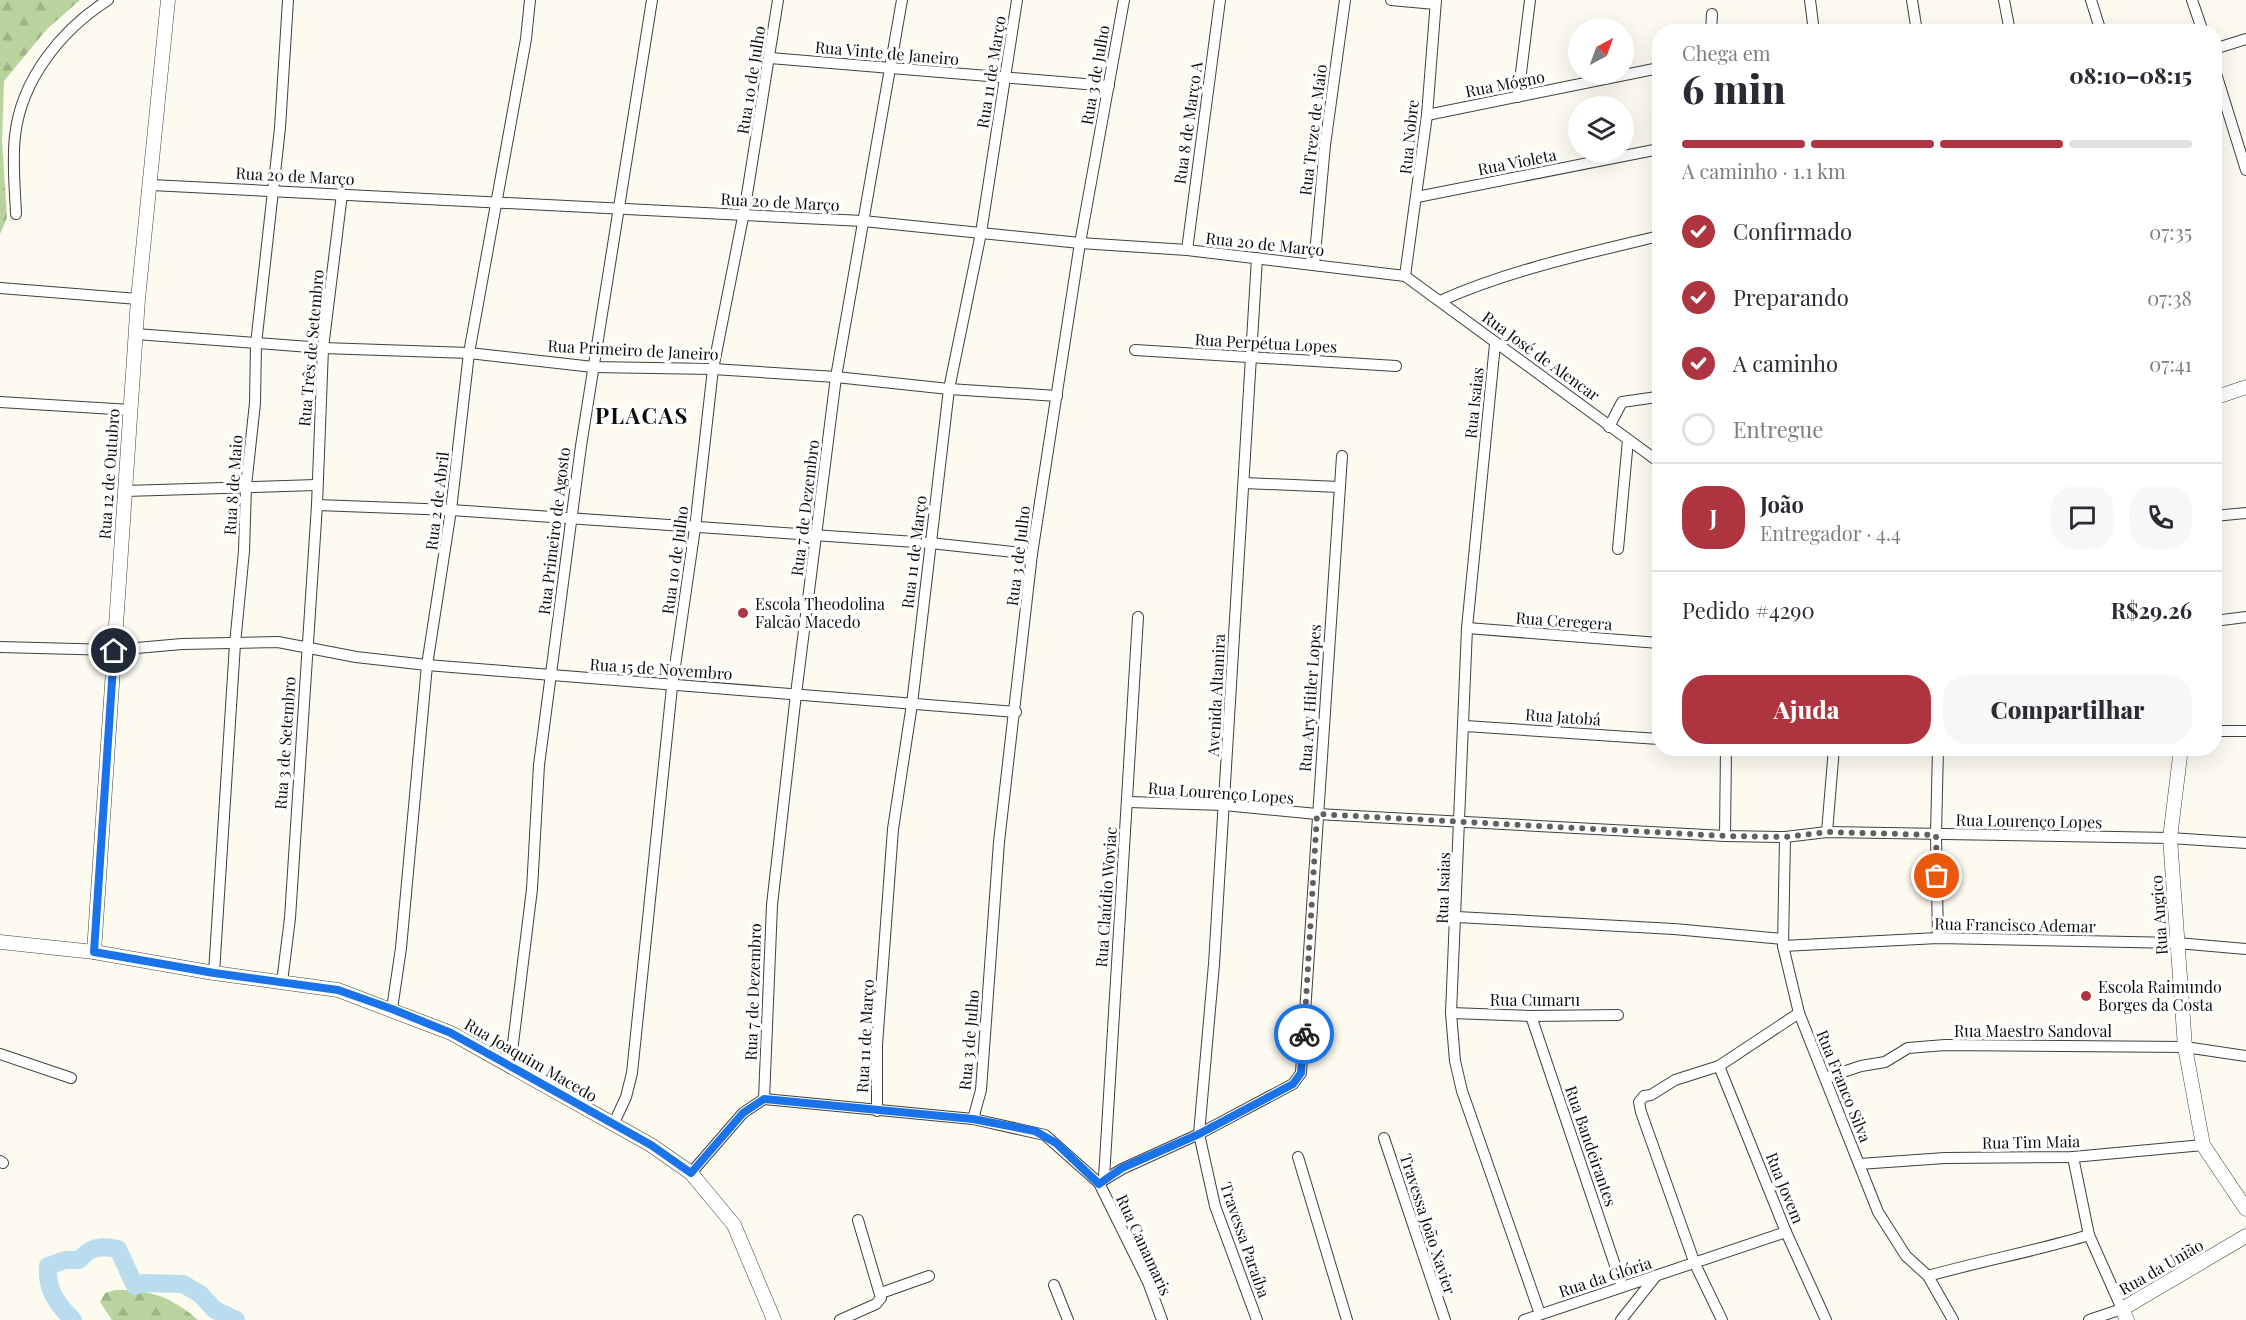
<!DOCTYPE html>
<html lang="pt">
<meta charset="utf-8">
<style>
body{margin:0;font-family:"Playfair Display",serif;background:#f7f7f7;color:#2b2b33;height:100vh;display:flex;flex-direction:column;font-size:22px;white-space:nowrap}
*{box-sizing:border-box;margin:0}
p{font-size:20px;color:#7c7c81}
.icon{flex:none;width:33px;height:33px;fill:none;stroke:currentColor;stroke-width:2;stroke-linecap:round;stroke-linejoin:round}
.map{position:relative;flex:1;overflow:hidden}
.details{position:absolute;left:1652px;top:24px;width:570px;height:732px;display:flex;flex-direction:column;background:#fff;border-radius:24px;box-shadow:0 6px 24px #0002}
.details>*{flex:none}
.needle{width:39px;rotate:41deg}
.fabs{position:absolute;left:1568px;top:18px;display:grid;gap:12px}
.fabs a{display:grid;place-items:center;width:66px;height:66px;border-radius:50%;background:#fff;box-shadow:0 6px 24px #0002;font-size:30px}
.pin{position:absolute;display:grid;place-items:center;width:51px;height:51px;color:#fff;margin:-26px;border:3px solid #fff;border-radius:50%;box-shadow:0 2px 6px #0007}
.courier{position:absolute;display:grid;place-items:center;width:60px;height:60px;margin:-30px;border:4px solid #1a73e8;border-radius:50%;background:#fff;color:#222;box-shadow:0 2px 8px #0007}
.overview em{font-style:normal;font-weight:800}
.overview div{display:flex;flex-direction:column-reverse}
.overview{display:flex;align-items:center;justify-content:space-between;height:102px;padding:0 30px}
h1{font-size:39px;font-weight:800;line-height:45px}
.bar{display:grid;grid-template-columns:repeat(4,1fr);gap:9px 6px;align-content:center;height:72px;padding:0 30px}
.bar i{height:8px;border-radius:4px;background:#e1e1e2}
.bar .selected{background:#ae343f}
.bar p{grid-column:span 4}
.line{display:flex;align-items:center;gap:15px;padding:0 30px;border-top:2px solid #e1e1e2}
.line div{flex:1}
.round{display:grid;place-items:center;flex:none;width:63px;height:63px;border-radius:24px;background:#f7f7f7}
ol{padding:0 30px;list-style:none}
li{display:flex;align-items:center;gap:18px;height:66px}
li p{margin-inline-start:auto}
li .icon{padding:6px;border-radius:50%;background:#ae343f;color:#fff;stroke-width:4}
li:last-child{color:#7c7c81}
li i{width:33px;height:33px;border:3px solid #e1e1e2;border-radius:50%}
.primary-button{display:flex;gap:12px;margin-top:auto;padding:12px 30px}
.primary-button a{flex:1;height:69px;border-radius:24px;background:#ae343f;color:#fff;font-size:24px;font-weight:800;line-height:69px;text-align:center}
.primary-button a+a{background:#f7f7f7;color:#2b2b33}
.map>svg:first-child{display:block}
</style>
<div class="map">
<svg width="2246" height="1320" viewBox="0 0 2246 1320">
<defs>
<pattern id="forest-firs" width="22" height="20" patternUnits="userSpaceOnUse" patternTransform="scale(1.5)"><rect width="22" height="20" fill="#b8d39d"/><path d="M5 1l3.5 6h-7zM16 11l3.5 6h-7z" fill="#9db486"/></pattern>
</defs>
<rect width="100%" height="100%" fill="#fdfaef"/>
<g fill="url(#forest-firs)">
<path d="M0 0H80L47 29 4 81 2 140 7 218 0 234Z"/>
<path d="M115 1290C151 1290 170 1296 198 1320H112L100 1302 105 1293Z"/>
</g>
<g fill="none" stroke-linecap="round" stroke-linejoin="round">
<path stroke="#b9ddef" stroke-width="18" d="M73 1320C57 1304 46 1289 48 1266L65 1260H79C91 1247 100 1245 118 1249L135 1286 144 1283 183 1284 200 1294 215 1310 236 1320"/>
<defs>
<g id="minor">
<path d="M1391 0 1435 4"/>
<path d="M1810 0 1814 32"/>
<path d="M1912 0 1917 32"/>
<path d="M2004 0 2010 32"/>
<path d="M2091 0 2101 32"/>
<path d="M2192 0 2203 32"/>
<path d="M1711 32 1712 14"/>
<path d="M2214 49 2246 39"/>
<path d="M770 58 1109 86"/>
<path d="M2214 67 2246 170"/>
<path d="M1518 97 1530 0"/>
<path d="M1427 115 1659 68"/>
<path d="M151 185 863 221 1080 243 1187 250 1405 276 1659 462"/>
<path d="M1417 197 1659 149"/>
<path d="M16 214C15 188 12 162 15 136 21 80 61 30 108 0"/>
<path d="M1187 250 1220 0"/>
<path d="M1314 265 1325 145 1345 0"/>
<path d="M1405 276 1427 115 1436 0"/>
<path d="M0 288 138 299"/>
<path d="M1440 301C1510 270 1584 254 1659 236"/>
<path d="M136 334 323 348 469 353 593 367 713 369 836 377 949 389 1057 396"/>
<path d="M1495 344 1467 628 1451 1013 1455 1061 1462 1091 1540 1314"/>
<path d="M1135 350 1396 366"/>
<path d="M0 402 131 410"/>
<path d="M1609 427 1622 402 1657 397"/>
<path d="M1244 483 1339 487"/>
<path d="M125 491 316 485"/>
<path d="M317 505 451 510 930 543 1032 554"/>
<path d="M2214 516 2246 513"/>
<path d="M1618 549 1628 440"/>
<path d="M2214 621 2246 617"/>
<path d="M1467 628 1659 643"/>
<path d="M0 647 114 650 182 644 278 642 356 657 427 665 1016 712"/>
<path d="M1465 726 1659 739"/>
<path d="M2214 731H2246"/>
<path d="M1938 748 1936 835 1938 938"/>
<path d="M1129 802 1224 805 1317 814 1725 836 1785 837 1827 832 2170 838 2246 843"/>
<path d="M1827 832 1834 748"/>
<path d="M1725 836 1726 748"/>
<path d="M1785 837 1783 946 1799 1013 1878 1212 1906 1256 1928 1276 1953 1320"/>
<path d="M1457 917 1674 929 1783 939"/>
<path d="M1783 946 1938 938 2177 943 2246 949"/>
<path d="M214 973 235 644 244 551 246 486 255 403 256 344 280 128 288 0"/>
<path d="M282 982 290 918 317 505 323 348 342 194"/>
<path d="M392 1009 401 948 427 665 451 510 469 353 526 39 530 0"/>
<path d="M1451 1013 1531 1016 1618 1015"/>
<path d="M1531 1016 1622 1286"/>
<path d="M0 1054 71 1078"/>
<path d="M1719 1066 1786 1232 1826 1320"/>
<path d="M510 1068 532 889 539 765 581 446 652 0"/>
<path d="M1825 1078 1861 1066 1885 1062 1908 1048 1945 1045 2185 1047 2246 1056"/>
<path d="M764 1099 772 905 796 694 836 377 902 0"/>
<path d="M764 1099 973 1119 1045 1135 1099 1183 1148 1282 1162 1320"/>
<path d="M877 1111V1045L893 829 912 704 949 389 981 233 1017 0"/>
<path d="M973 1119 981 1090 999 842 1032 554 1080 243 1124 0"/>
<path d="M613 1125 626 1097 632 1073 672 687 695 528 713 369 745 207 778 0"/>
<path d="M1384 1138 1445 1320"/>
<path d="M1298 1157 1347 1320"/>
<path d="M2073 1157 2089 1235 2122 1309 2089 1320"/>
<path d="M0 1161 3 1163"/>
<path d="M1859 1164 1945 1158 2073 1157 2203 1145"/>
<path d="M691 1173 743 1113 764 1099"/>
<path d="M1104 1178 1138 617"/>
<path d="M1099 1183 1122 1169 1199 1134 1293 1084 1301 1073 1342 456"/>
<path d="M1928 1276C1981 1261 2036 1251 2089 1235"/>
<path d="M1054 1285 1068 1320"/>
<path d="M881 1293 929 1276"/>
<path d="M840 1320 876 1304 881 1298 858 1220"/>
<path d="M1257 1320 1215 1206 1199 1134 1214 964 1257 258"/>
<path d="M1524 1320 1786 1232"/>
<path d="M1621 1320 1656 1276"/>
<path d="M1722 1320 1695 1264 1641 1112 1639 1102 1644 1096 1651 1095 1675 1080 1719 1066 1799 1013"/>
</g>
<g id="tertiary">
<path d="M2214 398 2246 387"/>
<path d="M2181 748 2170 838 2185 1047 2203 1145 2246 1209"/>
<path d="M0 942 94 952 214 973 338 990 451 1033 651 1145 691 1173 734 1225 774 1320"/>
<path d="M94 952 138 299 168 0"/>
<path d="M2127 1320 2122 1309 2246 1236"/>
</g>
</defs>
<use href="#minor" stroke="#404040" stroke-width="12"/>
<use href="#tertiary" stroke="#404040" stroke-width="15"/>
<use href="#minor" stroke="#fff" stroke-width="10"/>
<use href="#tertiary" stroke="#fff" stroke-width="14"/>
</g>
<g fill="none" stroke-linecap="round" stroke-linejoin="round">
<path stroke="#61605c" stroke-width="6" stroke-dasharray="0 10.8" d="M1304 1034 1317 814 1725 836 1785 837 1827 832 1936 835 1937 876"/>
<path stroke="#1a73e8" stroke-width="8" d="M114 651 94 952 214 973 338 990 392 1009 451 1033 651 1145 691 1173 743 1113 764 1099 973 1119 1035 1131 1056 1143 1099 1184 1122 1168 1199 1134 1293 1084 1301 1073 1304 1034"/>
</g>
<g fill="#ae343f" stroke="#fff" stroke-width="2">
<circle cx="743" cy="613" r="6"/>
<circle cx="2086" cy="996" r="6"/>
</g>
<g text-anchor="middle" stroke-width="6" stroke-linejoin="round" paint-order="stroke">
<g font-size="16" fill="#0d0d0d" stroke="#fff">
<text transform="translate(887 53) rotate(5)" y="6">Rua Vinte de Janeiro</text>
<text transform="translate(991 72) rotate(-81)" y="6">Rua 11 de Março</text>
<text transform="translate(1095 75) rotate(-80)" y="6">Rua 3 de Julho</text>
<text transform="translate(751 80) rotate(-81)" y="6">Rua 10 de Julho</text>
<text transform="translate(1505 84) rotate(-11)" y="6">Rua Mógno</text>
<text transform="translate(1188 123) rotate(-82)" y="6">Rua 8 de Março A</text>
<text transform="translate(1313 130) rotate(-83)" y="6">Rua Treze de Maio</text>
<text transform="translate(1409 137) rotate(-84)" y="6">Rua Nobre</text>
<text transform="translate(1517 162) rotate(-11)" y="6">Rua Violeta</text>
<text transform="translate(295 176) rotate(3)" y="6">Rua 20 de Março</text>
<text transform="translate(780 202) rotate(3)" y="6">Rua 20 de Março</text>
<text transform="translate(1265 244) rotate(6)" y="6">Rua 20 de Março</text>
<text transform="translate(1266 343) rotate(3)" y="6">Rua Perpétua Lopes</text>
<text transform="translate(311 348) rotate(-85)" y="6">Rua Três de Setembro</text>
<text transform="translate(633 350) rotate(3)" y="6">Rua Primeiro de Janeiro</text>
<text transform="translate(1541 356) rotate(36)" y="6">Rua José de Alencar</text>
<text transform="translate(1474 403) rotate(-84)" y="6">Rua Isaias</text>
<text transform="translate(109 474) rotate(-86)" y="6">Rua 12 de Outubro</text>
<text transform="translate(233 485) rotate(-86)" y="6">Rua 8 de Maio</text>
<text transform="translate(437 501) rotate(-83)" y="6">Rua 2 de Abril</text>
<text transform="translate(805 508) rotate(-83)" y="6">Rua 7 de Dezembro</text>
<text transform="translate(554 531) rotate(-83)" y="6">Rua Primeiro de Agosto</text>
<text transform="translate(914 552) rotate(-83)" y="6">Rua 11 de Março</text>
<text transform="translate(1018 556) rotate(-83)" y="6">Rua 3 de Julho</text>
<text transform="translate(675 560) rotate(-82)" y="6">Rua 10 de Julho</text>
<text transform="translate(1564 621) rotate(4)" y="6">Rua Ceregera</text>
<text transform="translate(661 669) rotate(4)" y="6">Rua 15 de Novembro</text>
<text transform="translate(1216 695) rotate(-87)" y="6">Avenida Altamira</text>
<text transform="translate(1310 698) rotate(-86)" y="6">Rua Ary Hitler Lopes</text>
<text transform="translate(1563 717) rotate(4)" y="6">Rua Jatobá</text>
<text transform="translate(285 743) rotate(-86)" y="6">Rua 3 de Setembro</text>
<text transform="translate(1221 793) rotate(4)" y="6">Rua Lourenço Lopes</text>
<text transform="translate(2029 821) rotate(1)" y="6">Rua Lourenço Lopes</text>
<text transform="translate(1443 888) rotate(-88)" y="6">Rua Isaias</text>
<text transform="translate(1106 897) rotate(-86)" y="6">Rua Claúdio Woviac</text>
<text transform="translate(2159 915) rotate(-94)" y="6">Rua Angico</text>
<text transform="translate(2015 925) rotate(1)" y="6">Rua Francisco Ademar</text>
<text transform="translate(753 992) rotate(-88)" y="6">Rua 7 de Dezembro</text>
<text x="1535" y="1006">Rua Cumaru</text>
<text x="2033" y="1037">Rua Maestro Sandoval</text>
<text transform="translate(865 1036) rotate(-87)" y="6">Rua 11 de Março</text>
<text transform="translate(969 1040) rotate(-85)" y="6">Rua 3 de Julho</text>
<text transform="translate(531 1060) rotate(30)" y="6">Rua Joaquim Macedo</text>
<text transform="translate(1844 1086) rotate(68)" y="6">Rua Franco Silva</text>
<text transform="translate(2031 1142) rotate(-1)" y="6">Rua Tim Maia</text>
<text transform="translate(1591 1146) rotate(71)" y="6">Rua Bandeirantes</text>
<text transform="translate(1785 1188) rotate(68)" y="6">Rua Jovem</text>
<text transform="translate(1428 1224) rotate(72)" y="6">Travessa João Xavier</text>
<text transform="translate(1245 1240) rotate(71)" y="6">Travessa Paraíba</text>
<text transform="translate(1144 1245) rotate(65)" y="6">Rua Canamaris</text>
<text transform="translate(2161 1267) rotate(-30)" y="6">Rua da União</text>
<text transform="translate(1605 1277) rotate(-18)" y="6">Rua da Glória</text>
</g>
<g font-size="16" fill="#0d0d0d" stroke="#fff" text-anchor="start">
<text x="755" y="610">Escola Theodolina<tspan x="755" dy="18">Falcão Macedo</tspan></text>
<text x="2098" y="993">Escola Raimundo<tspan x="2098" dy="18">Borges da Costa</tspan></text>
</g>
<g font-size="22" font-weight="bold" letter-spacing="1.5" fill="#0d0d0d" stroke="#fff">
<text x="642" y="424">PLACAS</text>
</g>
</g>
</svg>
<div class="fabs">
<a><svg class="needle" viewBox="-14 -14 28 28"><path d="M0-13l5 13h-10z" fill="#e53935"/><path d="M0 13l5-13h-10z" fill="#7c7c81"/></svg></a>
<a><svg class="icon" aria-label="layers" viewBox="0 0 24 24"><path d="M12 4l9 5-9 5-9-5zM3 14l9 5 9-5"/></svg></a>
</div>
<div class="pin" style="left:1937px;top:876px;background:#ea580c"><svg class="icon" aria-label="bag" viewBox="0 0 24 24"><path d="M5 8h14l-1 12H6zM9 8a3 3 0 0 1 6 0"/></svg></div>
<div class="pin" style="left:114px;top:651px;background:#1f2937"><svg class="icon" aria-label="home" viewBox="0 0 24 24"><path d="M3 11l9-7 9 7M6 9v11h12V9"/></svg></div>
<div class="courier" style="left:1304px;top:1034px"><svg class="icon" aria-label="bike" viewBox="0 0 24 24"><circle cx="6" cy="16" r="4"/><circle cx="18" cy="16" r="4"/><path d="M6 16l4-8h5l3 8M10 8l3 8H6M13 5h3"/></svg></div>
<section class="details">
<div class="overview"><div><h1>6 min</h1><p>Chega em</p></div><em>08:10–08:15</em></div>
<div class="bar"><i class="selected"></i><i class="selected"></i><i class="selected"></i><i></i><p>A caminho · 1.1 km</p></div>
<ol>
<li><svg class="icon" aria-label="check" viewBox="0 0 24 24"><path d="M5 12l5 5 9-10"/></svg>Confirmado<p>07:35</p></li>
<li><svg class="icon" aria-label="check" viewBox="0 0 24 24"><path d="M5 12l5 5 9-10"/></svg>Preparando<p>07:38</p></li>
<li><svg class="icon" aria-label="check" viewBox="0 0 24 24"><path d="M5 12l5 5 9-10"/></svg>A caminho<p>07:41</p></li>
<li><i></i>Entregue</li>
</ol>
<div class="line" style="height:108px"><b class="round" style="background:#ae343f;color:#fff">J</b><div><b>João</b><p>Entregador · 4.4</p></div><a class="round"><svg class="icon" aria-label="chat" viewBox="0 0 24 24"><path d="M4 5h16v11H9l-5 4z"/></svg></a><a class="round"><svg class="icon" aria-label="phone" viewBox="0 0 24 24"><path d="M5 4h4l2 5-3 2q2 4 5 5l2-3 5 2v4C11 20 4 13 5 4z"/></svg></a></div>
<div class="line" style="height:78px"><div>Pedido #4290</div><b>R$29.26</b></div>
<div class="primary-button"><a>Ajuda</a><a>Compartilhar</a></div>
</section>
</div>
